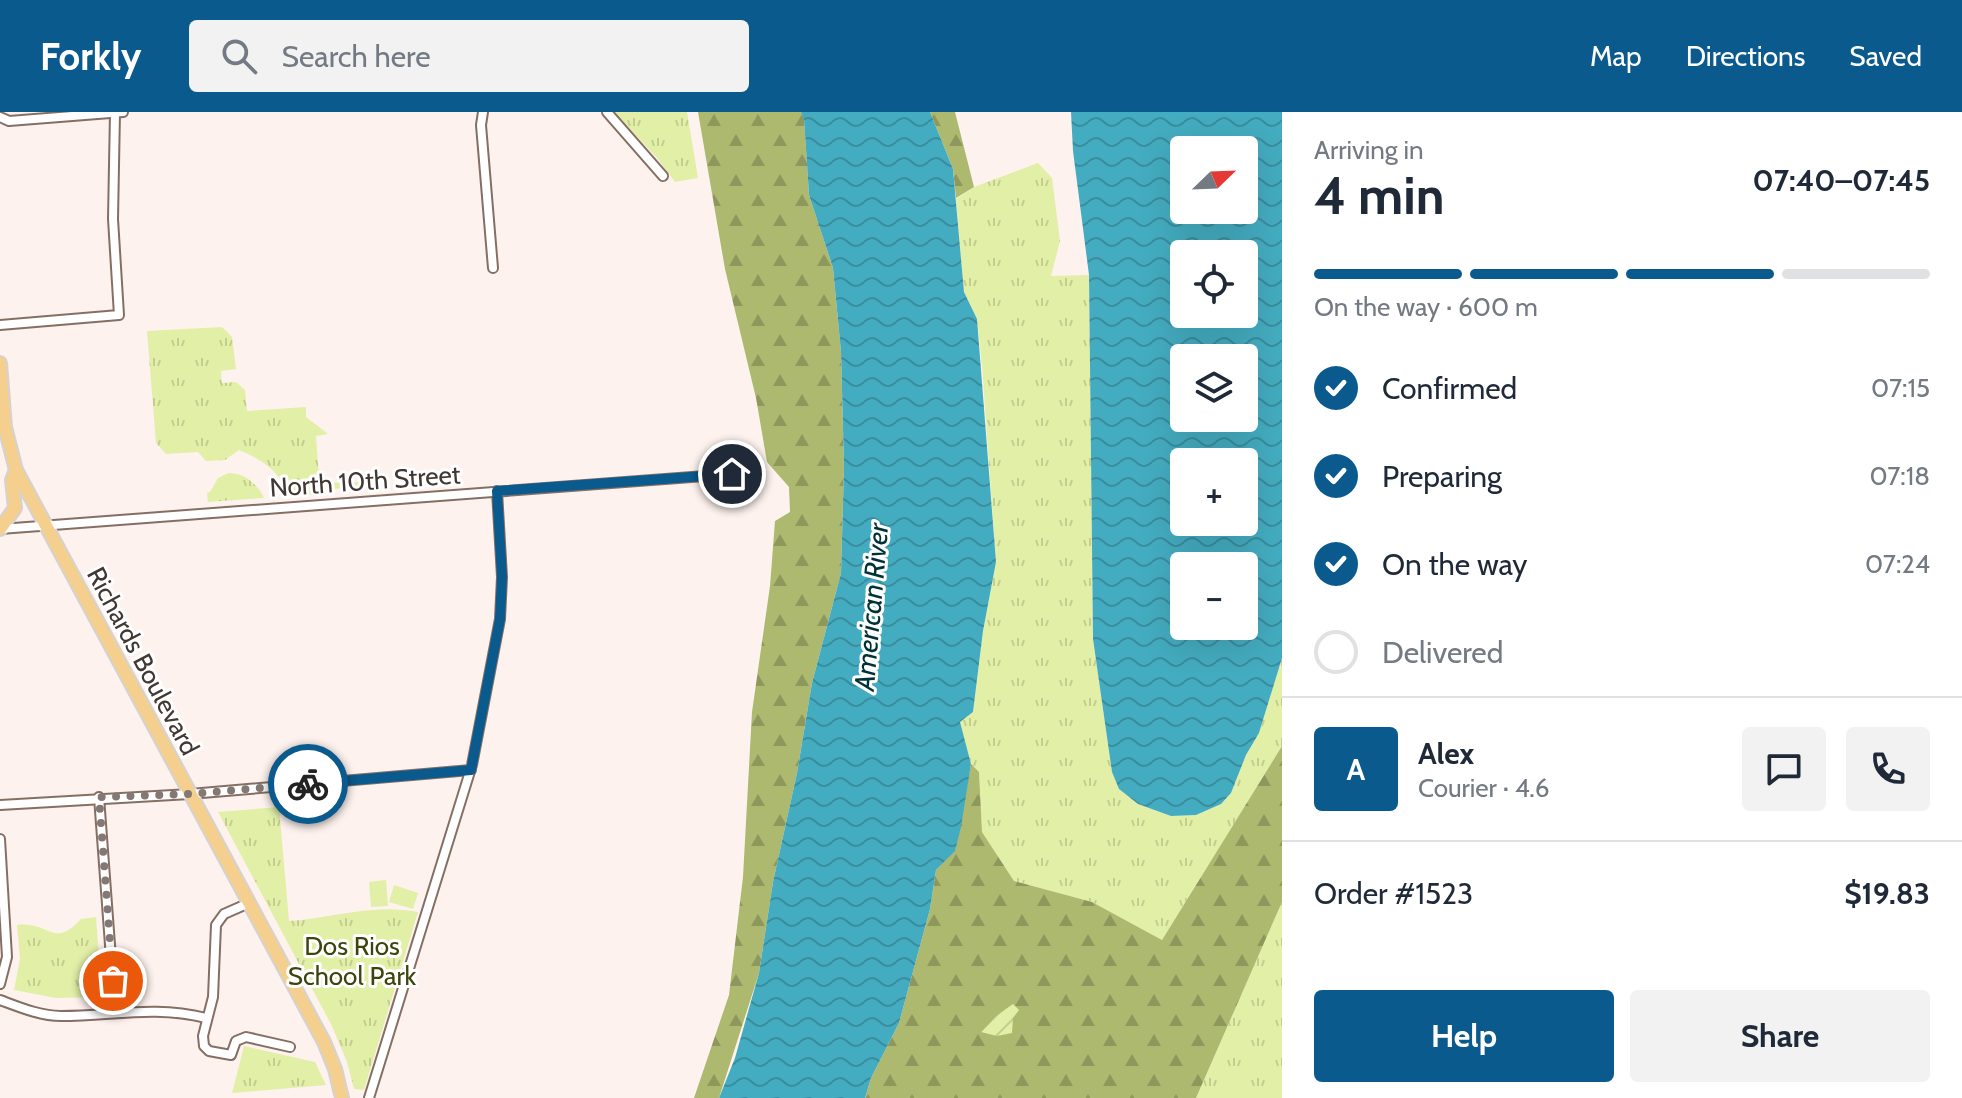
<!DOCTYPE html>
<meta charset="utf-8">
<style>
body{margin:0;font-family:Cabin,sans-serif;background:#f2f2f3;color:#1f2937;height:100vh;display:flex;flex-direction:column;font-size:30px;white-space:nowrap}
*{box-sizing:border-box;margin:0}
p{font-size:26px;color:#747a83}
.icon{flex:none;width:44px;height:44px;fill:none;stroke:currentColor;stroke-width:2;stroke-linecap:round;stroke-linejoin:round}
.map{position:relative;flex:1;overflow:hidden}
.sheet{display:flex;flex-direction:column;background:#fff;width:680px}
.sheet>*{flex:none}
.needle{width:52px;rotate:67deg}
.tools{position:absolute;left:1170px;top:24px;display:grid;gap:16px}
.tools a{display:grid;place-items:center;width:88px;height:88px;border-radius:8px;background:#fff;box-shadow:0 8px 32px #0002;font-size:40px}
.pin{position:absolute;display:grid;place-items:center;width:68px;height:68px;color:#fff;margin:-34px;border:4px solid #fff;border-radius:50%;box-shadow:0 2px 8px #0007}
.courier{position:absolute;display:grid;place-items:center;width:80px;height:80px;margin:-40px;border:6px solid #0a5a8d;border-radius:50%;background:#fff;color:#222;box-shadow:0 2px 10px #0007}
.headline em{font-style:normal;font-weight:700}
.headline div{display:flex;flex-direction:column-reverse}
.headline{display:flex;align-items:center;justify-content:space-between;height:136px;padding:0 32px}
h1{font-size:52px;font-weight:700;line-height:60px}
.bar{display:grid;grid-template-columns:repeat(4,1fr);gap:12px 8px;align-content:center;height:96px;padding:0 32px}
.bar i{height:10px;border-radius:6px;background:#e0e1e3}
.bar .current{background:#0a5a8d}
.bar p{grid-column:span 4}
.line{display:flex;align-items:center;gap:20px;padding:0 32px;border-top:2px solid #e0e1e3}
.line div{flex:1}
.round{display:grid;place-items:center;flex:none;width:84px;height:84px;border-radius:8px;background:#f2f2f3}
ol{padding:0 32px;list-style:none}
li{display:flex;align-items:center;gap:24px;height:88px}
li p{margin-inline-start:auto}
li .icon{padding:8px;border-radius:50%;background:#0a5a8d;color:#fff;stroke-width:4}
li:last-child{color:#747a83}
li i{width:44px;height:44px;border:4px solid #e0e1e3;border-radius:50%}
.cta{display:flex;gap:16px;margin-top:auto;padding:16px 32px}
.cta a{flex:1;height:92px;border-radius:8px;background:#0a5a8d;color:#fff;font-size:32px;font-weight:700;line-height:92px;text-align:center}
.cta a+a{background:#f2f2f3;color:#1f2937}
header{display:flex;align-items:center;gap:48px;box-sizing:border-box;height:112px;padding:0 40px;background:#0a5a8d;color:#fff}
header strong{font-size:38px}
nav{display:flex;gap:44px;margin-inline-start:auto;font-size:28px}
.search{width:560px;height:72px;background:#f2f2f3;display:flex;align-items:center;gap:20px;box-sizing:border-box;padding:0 28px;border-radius:8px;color:#747a83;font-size:30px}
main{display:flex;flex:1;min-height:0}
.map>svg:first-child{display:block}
</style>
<header>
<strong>Forkly</strong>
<div class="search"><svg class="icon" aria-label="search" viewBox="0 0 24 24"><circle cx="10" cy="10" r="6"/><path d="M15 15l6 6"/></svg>Search here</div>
<nav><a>Map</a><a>Directions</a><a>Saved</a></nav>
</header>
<main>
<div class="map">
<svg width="1282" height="986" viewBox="0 0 1282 986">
<defs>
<pattern id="grass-tufts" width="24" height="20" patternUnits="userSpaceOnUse" patternTransform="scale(2)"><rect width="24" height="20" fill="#e2efa7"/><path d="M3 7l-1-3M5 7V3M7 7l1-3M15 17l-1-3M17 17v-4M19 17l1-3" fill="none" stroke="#c3ce90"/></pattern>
<pattern id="forest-firs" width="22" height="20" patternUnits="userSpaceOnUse" patternTransform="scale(2)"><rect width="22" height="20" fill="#adb96f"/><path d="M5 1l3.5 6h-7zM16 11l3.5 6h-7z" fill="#8e975c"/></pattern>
<pattern id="garden-furrows" width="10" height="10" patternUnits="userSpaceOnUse" patternTransform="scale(2)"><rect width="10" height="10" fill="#e2efa7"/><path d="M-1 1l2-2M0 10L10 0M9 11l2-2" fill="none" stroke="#c3ce90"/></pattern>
<pattern id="water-waves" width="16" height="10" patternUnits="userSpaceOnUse" patternTransform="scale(2)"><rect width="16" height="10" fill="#44acc0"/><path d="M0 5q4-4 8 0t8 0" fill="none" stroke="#3a8d9d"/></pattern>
</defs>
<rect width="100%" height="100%" fill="#fdf2ee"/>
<g fill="url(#grass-tufts)">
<path d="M614 0H687L698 66 675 70 657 46Z"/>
<path d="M1038 51 1052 66 1060 129 1051 164 1089 163 1093 527 1112 659 1119 677 1138 692 1171 704 1196 703 1221 692 1231 681 1246 643 1259 621 1282 546V634L1162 828 1092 790 1014 769 982 720 979 661 971 652 959 610 973 600 983 519 996 450 982 254 977 207 964 180 956 87 974 75Z"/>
<path d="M222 215 232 225 236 257 221 259 222 271 236 270 245 278 247 299 306 295V305L328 322 316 324 319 366H326V371L362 370V375L318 378V382L287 385C283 360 261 347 239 338L225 348 206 349 198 340 166 342 156 331 147 219Z"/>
<path d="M229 361C245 361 257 372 264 386L208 390 207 381 210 380 218 366Z"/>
<path d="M279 695 289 809C332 806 374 791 418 800L364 978 354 977 347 950 332 914 218 700Z"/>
<path d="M1282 790V986H1196Z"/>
<path d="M96 805 102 885 56 886 14 878 20 847 17 813C51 809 52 838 81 807Z"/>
<path d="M244 934 315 950 326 973 232 981Z"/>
</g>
<g fill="url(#forest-firs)">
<path d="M698 0H801L804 6 809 83 833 156 841 240 844 355 841 461 812 571 797 661 773 770 759 861 719 986H694L729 883 743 765 752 600 770 474 775 409 790 400 789 375 767 350 756 286 725 157Z"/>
<path d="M930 0H955L974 75 956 86 953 57Z"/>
<path d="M1282 634V790L1196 986H865L871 966 899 911 930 797 936 758 955 738 971 652 979 660 982 720 1014 769 1092 790 1162 828Z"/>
</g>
<path fill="url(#garden-furrows)" d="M1013 892 1019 898 1013 906 1012 921 997 924 981 920 996 904Z"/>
<g fill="#e2efa7">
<path d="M386 768 388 794 371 795 369 770Z"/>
<path d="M394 773 418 781 413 797 389 790Z"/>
</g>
<g fill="url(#water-waves)" fill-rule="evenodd">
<path d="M801 0H930L953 57 964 180 977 207 996 450 983 519 973 600 960 610 971 652 961 715 955 739 936 758 930 797 899 911 871 966 865 986H719L735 946 759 861 773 770 797 661 812 571 841 461 844 355 841 240 833 156 809 83 804 7Z"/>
<path d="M1071 0H1282V546L1259 621 1246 643 1231 681 1221 692 1196 703 1171 704 1138 692 1119 677 1112 660 1093 527 1089 163 1073 39ZM1184 38H1244V98H1184ZM1184 142H1244V202H1184ZM1244 246V306H1184V246ZM1184 350H1244V410H1184ZM1184 454H1244V514H1184Z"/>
</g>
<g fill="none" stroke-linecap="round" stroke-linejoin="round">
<defs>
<g id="street">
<path d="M483 0 481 13 493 156"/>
<path d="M607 0 663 64"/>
<path d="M0 5 9 9 123 0"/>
<path d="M0 213 119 203 113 107 115 0"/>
<path d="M0 417 732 362"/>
<path d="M99 685 115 900"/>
<path d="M0 693 190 682 471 658"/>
<path d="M0 727 7 845 0 872"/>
<path d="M249 791 224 802 216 813 213 885 203 924 204 934 209 939 231 943 236 929 246 925 290 935"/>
<path d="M0 888C19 895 40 904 61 904 114 904 153 893 206 906"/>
<path d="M369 986 472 653 500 507 502 465 497 379"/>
</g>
<g id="primary">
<path d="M0 251 5 315 16 358 324 930 335 957 342 986"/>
<path d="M0 417 15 396 12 368 16 358"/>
</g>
</defs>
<use href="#street" stroke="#856f65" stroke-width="12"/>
<use href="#primary" stroke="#d5d3d2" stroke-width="16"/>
<use href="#street" stroke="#fff" stroke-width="8"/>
<use href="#primary" stroke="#f4cf8e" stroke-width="12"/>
</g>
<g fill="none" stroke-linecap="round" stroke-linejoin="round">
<path stroke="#837874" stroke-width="8" stroke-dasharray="0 14.4" d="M113 869 99 685 190 682 308 672"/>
<path stroke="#0a5a8d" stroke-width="10" d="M308 672 471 658 500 507 502 465 497 379 732 362"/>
</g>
<g text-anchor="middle" stroke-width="6" stroke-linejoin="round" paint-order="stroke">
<g font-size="26" fill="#413733" stroke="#fff">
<text transform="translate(365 369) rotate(-4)" y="9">North 10th Street</text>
<text transform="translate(143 549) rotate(62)" y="9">Richards Boulevard</text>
</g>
<g font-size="26" fill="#3e450c" stroke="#fff">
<text x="352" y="843">Dos Rios<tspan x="352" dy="30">School Park</tspan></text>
</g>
<g font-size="28" font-style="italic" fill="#003139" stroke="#fff">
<text transform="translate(871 495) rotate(-85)" y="10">American River</text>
</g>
</g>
</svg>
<div class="tools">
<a><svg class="needle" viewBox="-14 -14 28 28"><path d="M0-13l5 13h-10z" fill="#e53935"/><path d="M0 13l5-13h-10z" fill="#747a83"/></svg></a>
<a><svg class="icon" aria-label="locate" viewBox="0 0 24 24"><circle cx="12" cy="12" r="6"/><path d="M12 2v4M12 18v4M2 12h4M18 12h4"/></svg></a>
<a><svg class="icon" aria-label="layers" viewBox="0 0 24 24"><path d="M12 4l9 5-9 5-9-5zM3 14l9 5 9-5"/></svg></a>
<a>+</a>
<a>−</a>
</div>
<div class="pin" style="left:113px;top:869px;background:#ea580c"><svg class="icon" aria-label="bag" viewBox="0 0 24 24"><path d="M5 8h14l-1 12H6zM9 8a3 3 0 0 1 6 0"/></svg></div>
<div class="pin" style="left:732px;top:362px;background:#1f2937"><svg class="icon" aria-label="home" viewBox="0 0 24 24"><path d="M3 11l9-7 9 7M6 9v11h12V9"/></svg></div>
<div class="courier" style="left:308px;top:672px"><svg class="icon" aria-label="bike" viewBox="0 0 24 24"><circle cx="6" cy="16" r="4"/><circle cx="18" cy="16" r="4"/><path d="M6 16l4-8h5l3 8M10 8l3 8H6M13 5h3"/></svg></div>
</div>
<section class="sheet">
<div class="headline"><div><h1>4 min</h1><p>Arriving in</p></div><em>07:40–07:45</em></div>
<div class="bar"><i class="current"></i><i class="current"></i><i class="current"></i><i></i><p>On the way · 600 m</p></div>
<ol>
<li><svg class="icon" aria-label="check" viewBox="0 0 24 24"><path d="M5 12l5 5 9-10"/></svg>Confirmed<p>07:15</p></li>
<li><svg class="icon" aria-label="check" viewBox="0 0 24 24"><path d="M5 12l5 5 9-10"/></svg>Preparing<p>07:18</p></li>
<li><svg class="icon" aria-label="check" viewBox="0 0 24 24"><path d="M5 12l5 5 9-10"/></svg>On the way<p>07:24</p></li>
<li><i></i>Delivered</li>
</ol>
<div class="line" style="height:144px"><b class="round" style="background:#0a5a8d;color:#fff">A</b><div><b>Alex</b><p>Courier · 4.6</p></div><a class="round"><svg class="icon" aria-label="chat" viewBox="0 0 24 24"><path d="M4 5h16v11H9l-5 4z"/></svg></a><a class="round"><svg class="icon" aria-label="phone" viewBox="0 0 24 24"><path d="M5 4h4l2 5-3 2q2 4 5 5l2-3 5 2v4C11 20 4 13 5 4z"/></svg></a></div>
<div class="line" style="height:104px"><div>Order #1523</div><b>$19.83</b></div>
<div class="cta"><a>Help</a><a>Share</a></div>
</section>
</main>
